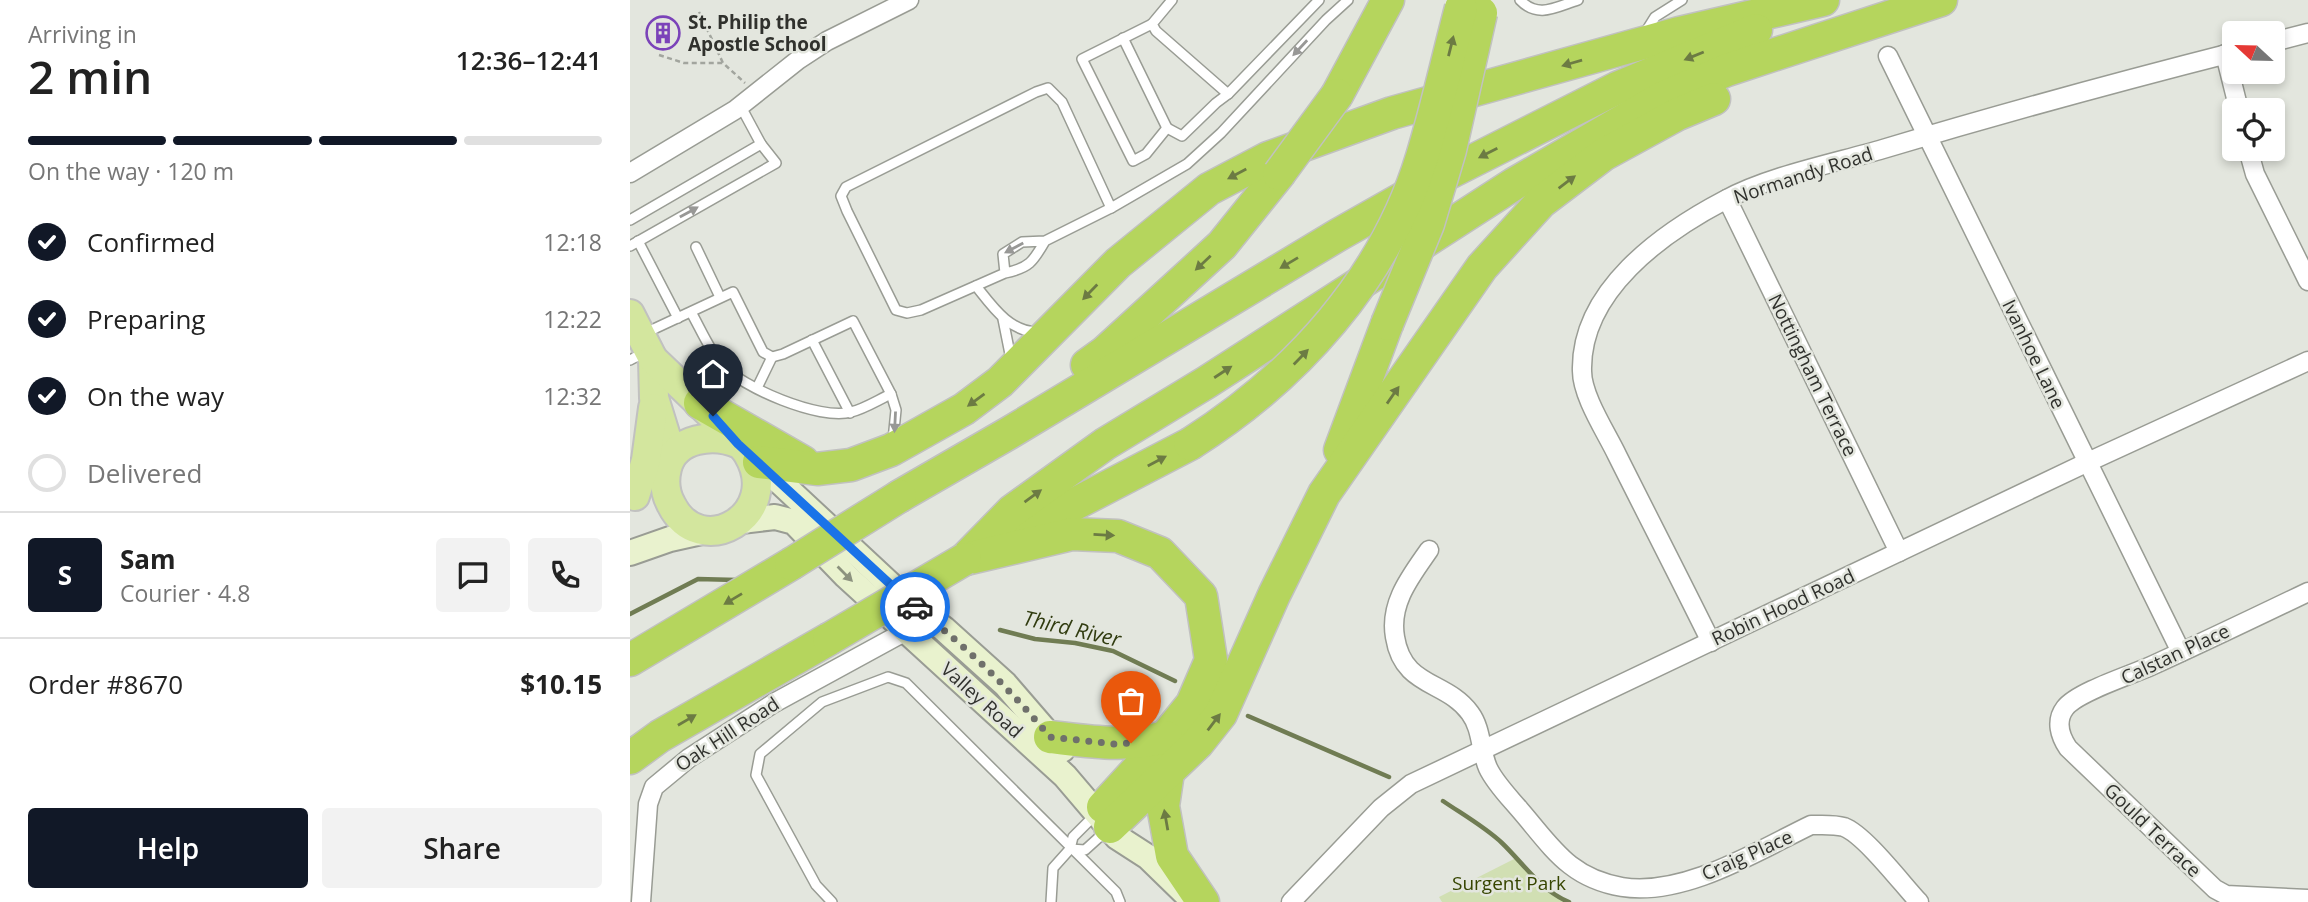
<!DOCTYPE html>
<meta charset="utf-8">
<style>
body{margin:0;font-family:"Open Sans",sans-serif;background:#f2f2f2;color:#222;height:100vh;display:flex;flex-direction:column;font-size:26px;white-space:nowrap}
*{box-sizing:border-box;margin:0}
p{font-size:23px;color:#767676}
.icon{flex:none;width:38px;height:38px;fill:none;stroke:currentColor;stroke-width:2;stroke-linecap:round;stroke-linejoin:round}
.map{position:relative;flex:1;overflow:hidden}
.sheet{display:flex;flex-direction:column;background:#fff;width:630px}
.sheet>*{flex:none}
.needle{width:46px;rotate:292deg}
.buttons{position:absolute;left:1592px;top:21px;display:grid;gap:14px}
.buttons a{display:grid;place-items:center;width:63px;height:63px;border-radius:7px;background:#fff;box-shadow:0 4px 10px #0003;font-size:35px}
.pin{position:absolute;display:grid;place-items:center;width:60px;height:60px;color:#fff;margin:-72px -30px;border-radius:50% 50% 50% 0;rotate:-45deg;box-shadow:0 0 7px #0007}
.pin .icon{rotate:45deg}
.courier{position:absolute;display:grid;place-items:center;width:70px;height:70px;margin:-35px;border:5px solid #1a73e8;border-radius:50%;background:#fff;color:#222;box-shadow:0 2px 9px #0007}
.headline em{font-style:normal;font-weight:600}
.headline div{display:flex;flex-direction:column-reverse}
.headline{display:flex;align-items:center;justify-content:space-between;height:119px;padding:0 28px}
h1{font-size:46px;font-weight:600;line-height:52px}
.bar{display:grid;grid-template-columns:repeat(4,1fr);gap:10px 7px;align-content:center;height:84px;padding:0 28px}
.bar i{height:9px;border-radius:5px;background:#e0e0e0}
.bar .selected{background:#111827}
.bar p{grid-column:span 4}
.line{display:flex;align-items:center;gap:18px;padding:0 28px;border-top:2px solid #e0e0e0}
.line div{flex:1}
.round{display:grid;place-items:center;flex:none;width:74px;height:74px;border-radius:7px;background:#f2f2f2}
ol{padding:0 28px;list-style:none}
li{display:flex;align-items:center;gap:21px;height:77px}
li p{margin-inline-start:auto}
li .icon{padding:7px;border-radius:50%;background:#111827;color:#fff;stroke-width:4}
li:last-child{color:#767676}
li i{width:38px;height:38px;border:4px solid #e0e0e0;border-radius:50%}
.primary-button{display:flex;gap:14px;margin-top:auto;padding:14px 28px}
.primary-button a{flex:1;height:80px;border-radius:7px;background:#111827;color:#fff;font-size:28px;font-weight:600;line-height:80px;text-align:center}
.primary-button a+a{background:#f2f2f2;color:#222}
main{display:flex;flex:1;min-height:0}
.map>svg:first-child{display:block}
</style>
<main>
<section class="sheet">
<div class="headline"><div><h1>2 min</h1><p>Arriving in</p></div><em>12:36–12:41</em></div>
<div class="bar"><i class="selected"></i><i class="selected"></i><i class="selected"></i><i></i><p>On the way · 120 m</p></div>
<ol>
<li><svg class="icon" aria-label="check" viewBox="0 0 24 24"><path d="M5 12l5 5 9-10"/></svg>Confirmed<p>12:18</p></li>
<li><svg class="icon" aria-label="check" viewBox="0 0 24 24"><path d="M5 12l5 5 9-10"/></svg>Preparing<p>12:22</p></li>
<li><svg class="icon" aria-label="check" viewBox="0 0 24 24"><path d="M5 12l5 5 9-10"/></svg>On the way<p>12:32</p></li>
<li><i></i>Delivered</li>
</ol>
<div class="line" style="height:126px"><b class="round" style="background:#111827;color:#fff">S</b><div><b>Sam</b><p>Courier · 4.8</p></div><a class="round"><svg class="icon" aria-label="chat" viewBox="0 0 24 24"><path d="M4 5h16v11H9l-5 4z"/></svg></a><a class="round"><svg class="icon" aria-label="phone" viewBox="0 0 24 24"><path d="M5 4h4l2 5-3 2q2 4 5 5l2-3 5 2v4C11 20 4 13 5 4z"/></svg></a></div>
<div class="line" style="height:91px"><div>Order #8670</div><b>$10.15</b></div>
<div class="primary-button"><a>Help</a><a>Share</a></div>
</section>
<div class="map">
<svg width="1678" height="902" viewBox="0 0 1678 902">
<rect width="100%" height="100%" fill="#e3e6de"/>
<path fill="#d1dfb3" d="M886 858 929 898 939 902H812L809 897Z"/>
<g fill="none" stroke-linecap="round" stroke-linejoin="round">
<g stroke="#707c53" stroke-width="4.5">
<path d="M0 614 68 579 107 580"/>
<path d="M370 630 405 639 445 643 483 651 545 681"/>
<path d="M618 716 759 777"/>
<path d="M813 801C832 814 855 827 872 843 893 863 911 891 939 902"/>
</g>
<defs>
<g id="lane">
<path d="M542 0 522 24 526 31 598 94"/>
<path d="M890 0C908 19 926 7 948 0"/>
<path d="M522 24 452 59 503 161 516 154 537 128 552 136 586 103 598 94 689 0"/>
<path d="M1015 33 1025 17 1052 0"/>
<path d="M493 38 537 128"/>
<path d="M110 105 131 144"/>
<path d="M481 208 557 164 591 133 696 20 718 0"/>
<path d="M0 220 131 144 146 163 0 246"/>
<path d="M8 241 48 318"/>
<path d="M66 247 90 297"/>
<path d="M375 273 373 254 392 242 415 241 481 208 432 102 418 88 406 92 216 187 211 196 217 211 266 310 277 313 291 310 375 273C399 268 403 262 415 241"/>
<path d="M346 286C362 306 379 332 408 332"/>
<path d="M373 319 381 359"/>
<path d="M13 334 103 292 133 352 142 357 153 354 223 321 261 394C248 400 234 409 221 412 190 421 111 387 91 364 79 349 70 328 61 312"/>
<path d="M182 340 220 413"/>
<path d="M0 360 17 351"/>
<path d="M127 388 142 357"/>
<path d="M261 394 266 410 263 440"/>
<path d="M440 849 455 850 476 831"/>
<path d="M202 902 186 885 126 775 130 754 192 702 258 677 276 683 486 892 490 902"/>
<path d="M421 902 423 868 440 849 443 837 465 815"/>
</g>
<g id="street">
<path d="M1643 42 1678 33"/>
<path d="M1595 54 1609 110"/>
<path d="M1258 56 1551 652"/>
<path d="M1618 149 1625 174 1678 281"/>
<path d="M0 173 105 110 168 60 197 41 279 0"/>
<path d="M1097 199 1269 552"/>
<path d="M799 550C781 576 759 603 765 637 773 688 816 680 840 713 852 729 850 750 858 768 865 783 879 797 890 810 922 847 939 878 992 887 1054 897 1127 851 1181 825 1192 825 1204 824 1214 827 1235 835 1272 884 1289 902"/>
<path d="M1678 592C1626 617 1574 642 1521 666 1501 675 1447 692 1435 708 1425 721 1430 736 1438 748L1585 889 1596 895 1678 899"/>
<path d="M1081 642C1050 579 1018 517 987 455 976 432 952 396 952 371 950 291 1032 233 1095 200 1139 176 1205 163 1253 149 1370 114 1487 82 1605 52"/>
<path d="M11 902 18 804 24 787 59 758 144 703 276 631"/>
<path d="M661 902 751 808 781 784 1458 462 1678 361"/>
</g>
<g id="secondary">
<path d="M123 457 281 604 314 629 375 684 432 750"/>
<path d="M111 521 145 517 164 522 216 576 435 776 487 837 518 857 555 893"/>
<path d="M0 553 40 539 76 531"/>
</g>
<g id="primary">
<path d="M0 314 23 359 24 398 37 440 39 461"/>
<path d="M23 359C49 384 75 408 100 434 105 440 114 447 118 454 154 515 70 563 41 504 35 493 34 480 37 468 45 437 84 433 109 444"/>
<path d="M5 496 16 460 23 408"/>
</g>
<g id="highway">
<path d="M707 95 758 0"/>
<path d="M457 365 475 352 592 245 649 174"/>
<path d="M70 403 173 462"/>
<path d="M710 450 757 324"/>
<path d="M129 462 187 469 221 465 261 450 334 409 370 382 488 263 579 189 638 158 762 113 1049 33 1193 0"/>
<path d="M270 496 379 433 708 235 807 179 987 88 1126 30"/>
<path d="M387 534 560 444"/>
<path d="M335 559 382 511 475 444 577 382 884 184 1032 98 1097 70 1311 0"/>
<path d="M336 559 442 534 488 536 530 553 571 596 581 660 562 704 519 757 473 807"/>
<path d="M0 660 161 564"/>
<path d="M420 737C460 742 496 747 536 737"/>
<path d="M0 758 30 736 199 639"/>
<path d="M538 772 533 806 542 856 573 902"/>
<path d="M480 827 568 743 591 714 644 595 694 494 852 267 911 202 973 155 1048 114 1084 99"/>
</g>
</defs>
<use href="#lane" stroke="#999c94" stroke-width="12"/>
<use href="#street" stroke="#999c94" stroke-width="21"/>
<use href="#secondary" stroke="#999c94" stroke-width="28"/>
<use href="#primary" stroke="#c1c1c0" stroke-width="32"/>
<use href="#highway" stroke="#c1c1c0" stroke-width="35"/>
<g stroke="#a2a59e" stroke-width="2.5" stroke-dasharray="5 3.5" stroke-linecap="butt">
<path d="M69 12 93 63 115 83"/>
<path d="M29 55 54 63H93"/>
</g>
<use href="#lane" stroke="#fff" stroke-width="9"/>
<use href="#street" stroke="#fff" stroke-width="18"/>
<use href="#secondary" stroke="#e9f2ce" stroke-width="24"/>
<use href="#primary" stroke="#d3e69e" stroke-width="28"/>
<use href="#highway" stroke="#b5d55d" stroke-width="32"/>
<defs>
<g id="highway-bridge">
<path d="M649 174 707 95"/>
<path d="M757 324 798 224 820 150 851 13"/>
<path d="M560 444C666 377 755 279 792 157 807 108 818 57 831 8"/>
<path d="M161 564 270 496"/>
<path d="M199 639 335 559"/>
</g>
</defs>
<use href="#highway-bridge" stroke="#c1c1c0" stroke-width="35" stroke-linecap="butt"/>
<use href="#highway-bridge" stroke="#b5d55d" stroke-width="32"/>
</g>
<defs><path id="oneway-solid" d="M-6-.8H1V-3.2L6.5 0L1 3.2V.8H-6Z" transform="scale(1.75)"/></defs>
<g fill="#6c7b43">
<use href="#oneway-solid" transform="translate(821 46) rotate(-76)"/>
<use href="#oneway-solid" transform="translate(1064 56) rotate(158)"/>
<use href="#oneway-solid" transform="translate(942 63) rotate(164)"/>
<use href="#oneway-solid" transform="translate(858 153) rotate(153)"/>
<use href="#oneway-solid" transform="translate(607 174) rotate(152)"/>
<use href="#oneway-solid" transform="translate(937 182) rotate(-37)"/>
<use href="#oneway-solid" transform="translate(573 263) rotate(137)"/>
<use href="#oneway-solid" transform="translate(659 263) rotate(149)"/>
<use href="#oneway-solid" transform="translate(460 292) rotate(134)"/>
<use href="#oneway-solid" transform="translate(671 357) rotate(-46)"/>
<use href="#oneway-solid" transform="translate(593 372) rotate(-33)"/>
<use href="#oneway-solid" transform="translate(763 395) rotate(-55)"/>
<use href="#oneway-solid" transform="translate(346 400) rotate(144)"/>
<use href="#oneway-solid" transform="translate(527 461) rotate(-28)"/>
<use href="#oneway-solid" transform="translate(403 496) rotate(-36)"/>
<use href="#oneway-solid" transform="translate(474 535) rotate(3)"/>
<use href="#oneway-solid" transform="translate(103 599) rotate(149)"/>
<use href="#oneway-solid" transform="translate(57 720) rotate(-30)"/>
<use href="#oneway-solid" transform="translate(584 722) rotate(-53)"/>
<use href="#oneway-solid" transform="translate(536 820) rotate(-100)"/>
</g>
<g fill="#989896">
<use href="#oneway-solid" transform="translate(670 48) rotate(133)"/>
<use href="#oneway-solid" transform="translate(59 212) rotate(-29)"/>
<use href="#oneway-solid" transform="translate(384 248) rotate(152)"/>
<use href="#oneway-solid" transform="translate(265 422) rotate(93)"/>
</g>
<use fill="#8c927e" href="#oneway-solid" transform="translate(215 574) rotate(45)"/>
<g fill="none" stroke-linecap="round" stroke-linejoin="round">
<path stroke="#6f706b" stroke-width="7" stroke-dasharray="0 12.6" d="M285 607C336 646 379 688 420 737L485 744 501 743"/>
<path stroke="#1a73e8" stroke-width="9" d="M83 416 108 444 285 607"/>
</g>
<defs>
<symbol id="building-ring" viewBox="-11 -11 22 22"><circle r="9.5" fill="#e3e6de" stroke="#7b43b9" stroke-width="1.5"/><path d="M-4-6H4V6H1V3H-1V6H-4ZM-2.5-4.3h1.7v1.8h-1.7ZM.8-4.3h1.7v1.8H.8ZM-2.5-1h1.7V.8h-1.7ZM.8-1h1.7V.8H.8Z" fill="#7b43b9"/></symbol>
</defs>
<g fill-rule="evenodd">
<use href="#building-ring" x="14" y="14" width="38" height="38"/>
</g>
<g text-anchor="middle" stroke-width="5" stroke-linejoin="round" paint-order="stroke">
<g font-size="19" font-weight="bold" fill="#30312d" stroke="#e3e6de" text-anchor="start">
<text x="58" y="29">St. Philip the<tspan x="58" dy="22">Apostle School</tspan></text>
</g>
<g font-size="19" fill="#30312d" stroke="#e3e6de">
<text transform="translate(1173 175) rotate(-18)" y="7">Normandy Road</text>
<text transform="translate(1404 354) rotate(64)" y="7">Ivanhoe Lane</text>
<text transform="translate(1183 375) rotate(64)" y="7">Nottingham Terrace</text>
<text transform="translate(1153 607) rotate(-25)" y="7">Robin Hood Road</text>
<text transform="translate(1545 654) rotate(-25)" y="7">Calstan Place</text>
<text transform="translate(352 700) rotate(42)" y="7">Valley Road</text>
<text transform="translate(97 734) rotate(-33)" y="7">Oak Hill Road</text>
<text transform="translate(1523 830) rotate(44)" y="7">Gould Terrace</text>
<text transform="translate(1117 855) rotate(-24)" y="7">Craig Place</text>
</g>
<g font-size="19" fill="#364500" stroke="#e3e6de">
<text x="879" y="890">Surgent Park</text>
</g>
<g font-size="21" font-style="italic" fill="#313c10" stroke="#e3e6de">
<text transform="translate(442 629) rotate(13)" y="7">Third River</text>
</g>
</g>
</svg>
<div class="buttons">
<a><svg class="needle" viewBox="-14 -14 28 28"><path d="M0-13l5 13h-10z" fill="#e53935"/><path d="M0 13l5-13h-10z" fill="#767676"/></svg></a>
<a><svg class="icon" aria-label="locate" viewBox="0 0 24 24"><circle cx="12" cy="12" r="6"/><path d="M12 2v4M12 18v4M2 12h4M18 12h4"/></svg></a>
</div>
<div class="pin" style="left:501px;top:743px;background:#ea580c"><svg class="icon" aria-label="bag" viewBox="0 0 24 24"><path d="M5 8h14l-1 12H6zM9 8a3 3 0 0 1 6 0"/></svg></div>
<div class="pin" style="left:83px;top:416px;background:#1f2937"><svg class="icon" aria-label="home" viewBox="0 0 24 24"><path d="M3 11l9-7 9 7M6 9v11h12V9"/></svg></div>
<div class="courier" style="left:285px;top:607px"><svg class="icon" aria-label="car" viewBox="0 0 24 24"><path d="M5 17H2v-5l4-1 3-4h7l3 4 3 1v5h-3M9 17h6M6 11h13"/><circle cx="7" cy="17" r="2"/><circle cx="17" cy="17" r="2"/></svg></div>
</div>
</main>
